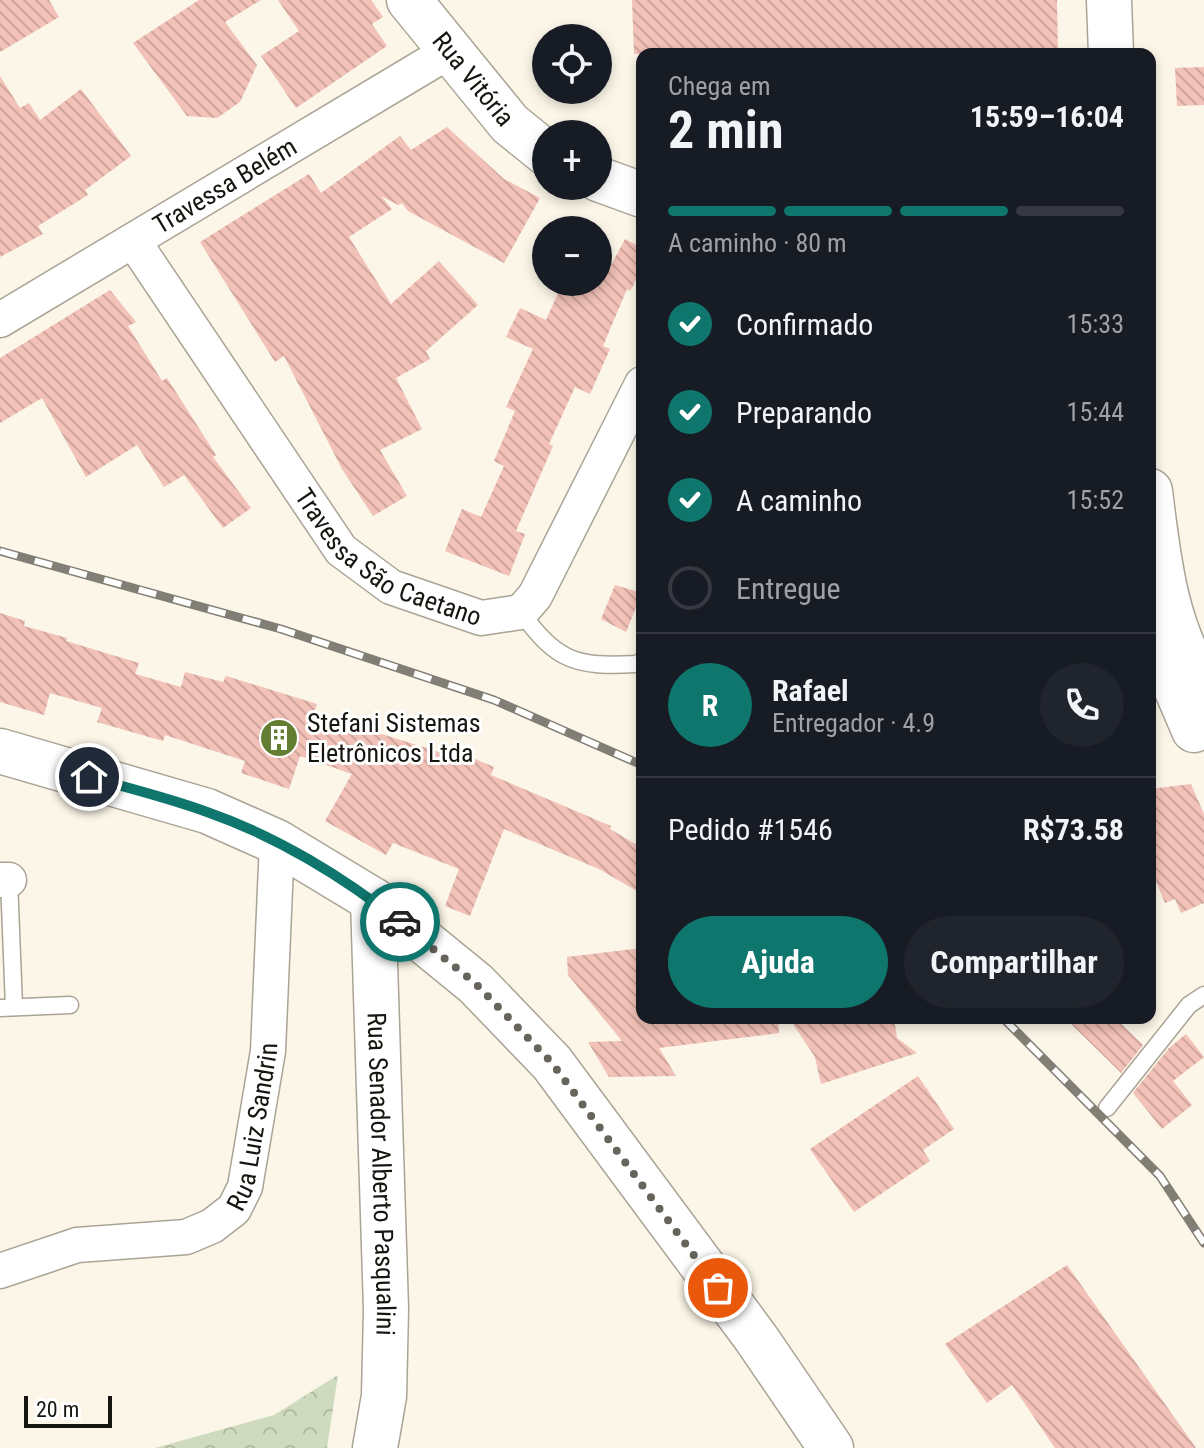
<!DOCTYPE html>
<html lang="pt">
<meta charset="utf-8">
<style>
body{margin:0;font-family:"Roboto Condensed",sans-serif;background:#20242c;color:#f1f3f6;height:100vh;display:flex;flex-direction:column;font-size:30px;white-space:nowrap}
*{box-sizing:border-box;margin:0}
p{font-size:26px;color:#9ea1a6}
.icon{flex:none;width:44px;height:44px;fill:none;stroke:currentColor;stroke-width:2;stroke-linecap:round;stroke-linejoin:round}
.map{position:relative;flex:1;overflow:hidden}
.sheet{position:absolute;left:636px;top:48px;width:520px;height:976px;display:flex;flex-direction:column;background:#171b24;border-radius:16px;box-shadow:0 4px 12px #0003}
.sheet>*{flex:none}
.controls{position:absolute;left:532px;top:24px;display:grid;gap:16px}
.controls a{display:grid;place-items:center;width:80px;height:80px;border-radius:50%;background:#171b24;box-shadow:0 4px 12px #0003;font-size:40px}
.scale{position:absolute;left:24px;bottom:20px;width:88px;box-sizing:border-box;padding-left:8px;border:4px solid #161510;border-top:0;font-size:22px;line-height:28px;white-space:nowrap;color:#161510;-webkit-text-stroke:6px #fff;paint-order:stroke}
.pin{position:absolute;display:grid;place-items:center;width:68px;height:68px;color:#fff;margin:-34px;border:4px solid #fff;border-radius:50%;box-shadow:0 2px 8px #0007}
.courier{position:absolute;display:grid;place-items:center;width:80px;height:80px;margin:-40px;border:6px solid #0f766e;border-radius:50%;background:#fff;color:#222;box-shadow:0 2px 10px #0007}
.overview em{font-style:normal;font-weight:700}
.overview div{display:flex;flex-direction:column-reverse}
.overview{display:flex;align-items:center;justify-content:space-between;height:136px;padding:0 32px}
h1{font-size:52px;font-weight:700;line-height:60px}
.bar{display:grid;grid-template-columns:repeat(4,1fr);gap:12px 8px;align-content:center;height:96px;padding:0 32px}
.bar i{height:10px;border-radius:6px;background:#363941}
.bar .selected{background:#0f766e}
.bar p{grid-column:span 4}
.line{display:flex;align-items:center;gap:20px;padding:0 32px;border-top:2px solid #363941}
.line div{flex:1}
.round{display:grid;place-items:center;flex:none;width:84px;height:84px;border-radius:42px;background:#20242c}
ol{padding:0 32px;list-style:none}
li{display:flex;align-items:center;gap:24px;height:88px}
li p{margin-inline-start:auto}
li .icon{padding:8px;border-radius:50%;background:#0f766e;color:#fff;stroke-width:4}
li:last-child{color:#9ea1a6}
li i{width:44px;height:44px;border:4px solid #363941;border-radius:50%}
.cta{display:flex;gap:16px;margin-top:auto;padding:16px 32px}
.cta a{flex:1;height:92px;border-radius:48px;background:#0f766e;color:#fff;font-size:32px;font-weight:700;line-height:92px;text-align:center}
.cta a+a{background:#20242c;color:#f1f3f6}
.map>svg:first-child{display:block}
</style>
<div class="map">
<svg width="1204" height="1448" viewBox="0 0 1204 1448">
<defs>
<pattern id="forest-crowns" width="20" height="18" patternUnits="userSpaceOnUse" patternTransform="scale(2)"><rect width="20" height="18" fill="#cedbbe"/><path d="M2 6a3 3 0 1 1 6 0M12 15a3 3 0 1 1 6 0" fill="none" stroke="#b0bba2"/></pattern>
<pattern id="building-back-hatch" width="6" height="6" patternUnits="userSpaceOnUse" patternTransform="scale(2)"><rect width="6" height="6" fill="#f2c1b7"/><path d="M-1 5l2 2M0 0l6 6M5-1l2 2" fill="none" stroke="#cfa59c"/></pattern>
</defs>
<rect width="100%" height="100%" fill="#fbf6e7"/>
<path fill="url(#forest-crowns)" d="M338 1375 327 1448H155L274 1415Z"/>
<g fill="url(#building-back-hatch)">
<path d="M0 0H49L59 17 0 52Z"/>
<path d="M199 0H261L225 22 257 65 240 102 217 118 187 116 133 43Z"/>
<path d="M278 0H371L383 17 372 24 387 46 296 108 261 56 299 31Z"/>
<path d="M632 0H1057L1058 54H634Z"/>
<path d="M1204 67V105L1177 106 1175 68Z"/>
<path d="M0 76 20 108 29 103 40 120 81 89 131 156 85 190 88 195 38 226 43 234 0 257Z"/>
<path d="M447 127 504 179 540 198 504 263 408 211 402 203 398 205 381 196 392 209 349 237 391 304 439 261 478 305 426 351 430 359 396 378 422 429 380 450 407 496 373 516 342 469 284 356 275 362 200 242 309 174 321 193 400 136 411 150Z"/>
<path d="M625 239 642 248V269L630 291 627 289 603 346 610 349 590 394 575 387 549 444 553 446 516 531 525 534 509 576 445 551 462 509 481 517 504 466 494 461 515 411 506 407 533 349 506 337 520 308 546 320 563 282H602Z"/>
<path d="M110 290 136 322 128 326 162 381 167 378 216 455 213 457 251 508 223 528 184 475 164 487 137 445 86 477 42 398 0 423V358Z"/>
<path d="M615 585 642 593 626 632 601 619Z"/>
<path d="M0 613 25 621 24 626 67 638 66 641 139 663 135 674 181 687 185 672 223 682 226 676 317 704 314 713 452 756 454 750 494 767 491 775 611 826 610 829 642 848V894L599 869 504 829 470 916 445 906 459 869 393 843 386 855 325 821 352 774 300 756 289 789 241 773 245 761 165 735 163 741 97 722 102 708 50 693 44 715 0 702Z"/>
<path d="M1191 784 1204 814V903L1181 913 1175 899 1165 903 1150 867V789Z"/>
<path d="M642 948V1018H778L779 1033 659 1048 676 1076 609 1077 588 1042 622 1041 568 975 567 957Z"/>
<path d="M789 1018H894L897 1038 917 1053 821 1084 815 1057Z"/>
<path d="M1065 1018H1115L1143 1045 1121 1073Z"/>
<path d="M1186 1034 1204 1057 1173 1081 1192 1105 1162 1129 1133 1093 1169 1048Z"/>
<path d="M918 1076 954 1129 923 1150 930 1161 854 1212 810 1149Z"/>
<path d="M1067 1265 1196 1448H1055L1012 1385 987 1403 945 1344Z"/>
</g>
<g fill="none" stroke-linecap="round" stroke-linejoin="round">
<defs>
<g id="lane">
<path d="M521 612C557 662 576 667 636 664L642 661"/>
<path d="M9 880 14 1007"/>
<path d="M0 1008 70 1005"/>
<path d="M1107 1108 1189 1005 1204 995"/>
</g>
<g id="street">
<path id="s1" d="M134 242 341 550 391 587 481 618 521 612 535 596 642 384"/>
<path id="s2" d="M0 320 448 52"/>
<path d="M0 880H9"/>
<path id="s3" d="M0 1271 77 1245 186 1237 212 1226 234 1209 245 1187 268 1051 277 842"/>
</g>
<g id="secondary">
<path id="s4" d="M409 0 510 124 546 153"/>
<path d="M1109 0 1111 54"/>
<path d="M598 179 642 195"/>
<path d="M1150 491C1158 556 1165 629 1204 685"/>
<path d="M1161 653 1194 730"/>
<path d="M0 751 207 811 277 842 373 900 476 984 552 1063 756 1338 831 1448"/>
<path id="s5" d="M373 900 386 1309 384 1396 375 1448"/>
</g>
</defs>
<use href="#lane" stroke="#a9a496" stroke-width="19"/>
<use href="#street" stroke="#a9a496" stroke-width="37"/>
<use href="#secondary" stroke="#a9a496" stroke-width="47"/>
<use href="#lane" stroke="#fff" stroke-width="16"/>
<use href="#street" stroke="#fff" stroke-width="34"/>
<use href="#secondary" stroke="#fff" stroke-width="44"/>
<defs>
<g id="rail">
<path d="M0 551 281 629 494 700 642 765"/>
<path d="M1003 1018 1160 1176 1204 1243"/>
</g>
</defs>
<use href="#rail" stroke="#817e75" stroke-width="9"/>
<use href="#rail" stroke="#fff" stroke-width="6" stroke-dasharray="18" stroke-linecap="butt"/>
</g>
<g fill="none" stroke-linecap="round" stroke-linejoin="round">
<path stroke="#66645b" stroke-width="8" stroke-dasharray="0 14.4" d="M400 922 476 984 552 1063 718 1288"/>
<path stroke="#0f766e" stroke-width="10" d="M89 777C128 788 169 798 207 812 276 836 344 877 400 922"/>
</g>
<defs>
<symbol id="building-disc" viewBox="-11 -11 22 22"><circle r="9.5" fill="#637e32" stroke="#fff"/><path d="M-4-6H4V6H1V3H-1V6H-4ZM-2.5-4.3h1.7v1.8h-1.7ZM.8-4.3h1.7v1.8H.8ZM-2.5-1h1.7V.8h-1.7ZM.8-1h1.7V.8H.8Z" fill="#fff"/></symbol>
</defs>
<g fill-rule="evenodd">
<use href="#building-disc" x="257" y="716" width="44" height="44"/>
</g>
<g text-anchor="middle" stroke-width="6" stroke-linejoin="round" paint-order="stroke">
<g font-size="26" fill="#161510" stroke="#fff">
<text dy="9" stroke="none"><textPath href="#s4" startOffset="102">Rua Vitória</textPath></text>
<text dy="9" stroke="none"><textPath href="#s2" startOffset="262">Travessa Belém</textPath></text>
<text dy="9" stroke="none"><textPath href="#s1" startOffset="414">Travessa São Caetano</textPath></text>
<text dy="9" stroke="none"><textPath href="#s3" startOffset="332">Rua Luiz Sandrin</textPath></text>
<text dy="9" stroke="none"><textPath href="#s5" startOffset="274">Rua Senador Alberto Pasqualini</textPath></text>
</g>
<g font-size="26" fill="#161510" stroke="#fff" text-anchor="start">
<text x="307" y="732">Stefani Sistemas<tspan x="307" dy="30">Eletrônicos Ltda</tspan></text>
</g>
</g>
</svg>
<div class="controls">
<a><svg class="icon" aria-label="locate" viewBox="0 0 24 24"><circle cx="12" cy="12" r="6"/><path d="M12 2v4M12 18v4M2 12h4M18 12h4"/></svg></a>
<a>+</a>
<a>−</a>
</div>
<div class="scale">20 m</div>
<div class="pin" style="left:718px;top:1288px;background:#ea580c"><svg class="icon" aria-label="bag" viewBox="0 0 24 24"><path d="M5 8h14l-1 12H6zM9 8a3 3 0 0 1 6 0"/></svg></div>
<div class="pin" style="left:89px;top:777px;background:#1f2937"><svg class="icon" aria-label="home" viewBox="0 0 24 24"><path d="M3 11l9-7 9 7M6 9v11h12V9"/></svg></div>
<div class="courier" style="left:400px;top:922px"><svg class="icon" aria-label="car" viewBox="0 0 24 24"><path d="M5 17H2v-5l4-1 3-4h7l3 4 3 1v5h-3M9 17h6M6 11h13"/><circle cx="7" cy="17" r="2"/><circle cx="17" cy="17" r="2"/></svg></div>
<section class="sheet">
<div class="overview"><div><h1>2 min</h1><p>Chega em</p></div><em>15:59–16:04</em></div>
<div class="bar"><i class="selected"></i><i class="selected"></i><i class="selected"></i><i></i><p>A caminho · 80 m</p></div>
<ol>
<li><svg class="icon" aria-label="check" viewBox="0 0 24 24"><path d="M5 12l5 5 9-10"/></svg>Confirmado<p>15:33</p></li>
<li><svg class="icon" aria-label="check" viewBox="0 0 24 24"><path d="M5 12l5 5 9-10"/></svg>Preparando<p>15:44</p></li>
<li><svg class="icon" aria-label="check" viewBox="0 0 24 24"><path d="M5 12l5 5 9-10"/></svg>A caminho<p>15:52</p></li>
<li><i></i>Entregue</li>
</ol>
<div class="line" style="height:144px"><b class="round" style="background:#0f766e;color:#fff">R</b><div><b>Rafael</b><p>Entregador · 4.9</p></div><a class="round"><svg class="icon" aria-label="phone" viewBox="0 0 24 24"><path d="M5 4h4l2 5-3 2q2 4 5 5l2-3 5 2v4C11 20 4 13 5 4z"/></svg></a></div>
<div class="line" style="height:104px"><div>Pedido #1546</div><b>R$73.58</b></div>
<div class="cta"><a>Ajuda</a><a>Compartilhar</a></div>
</section>
</div>
